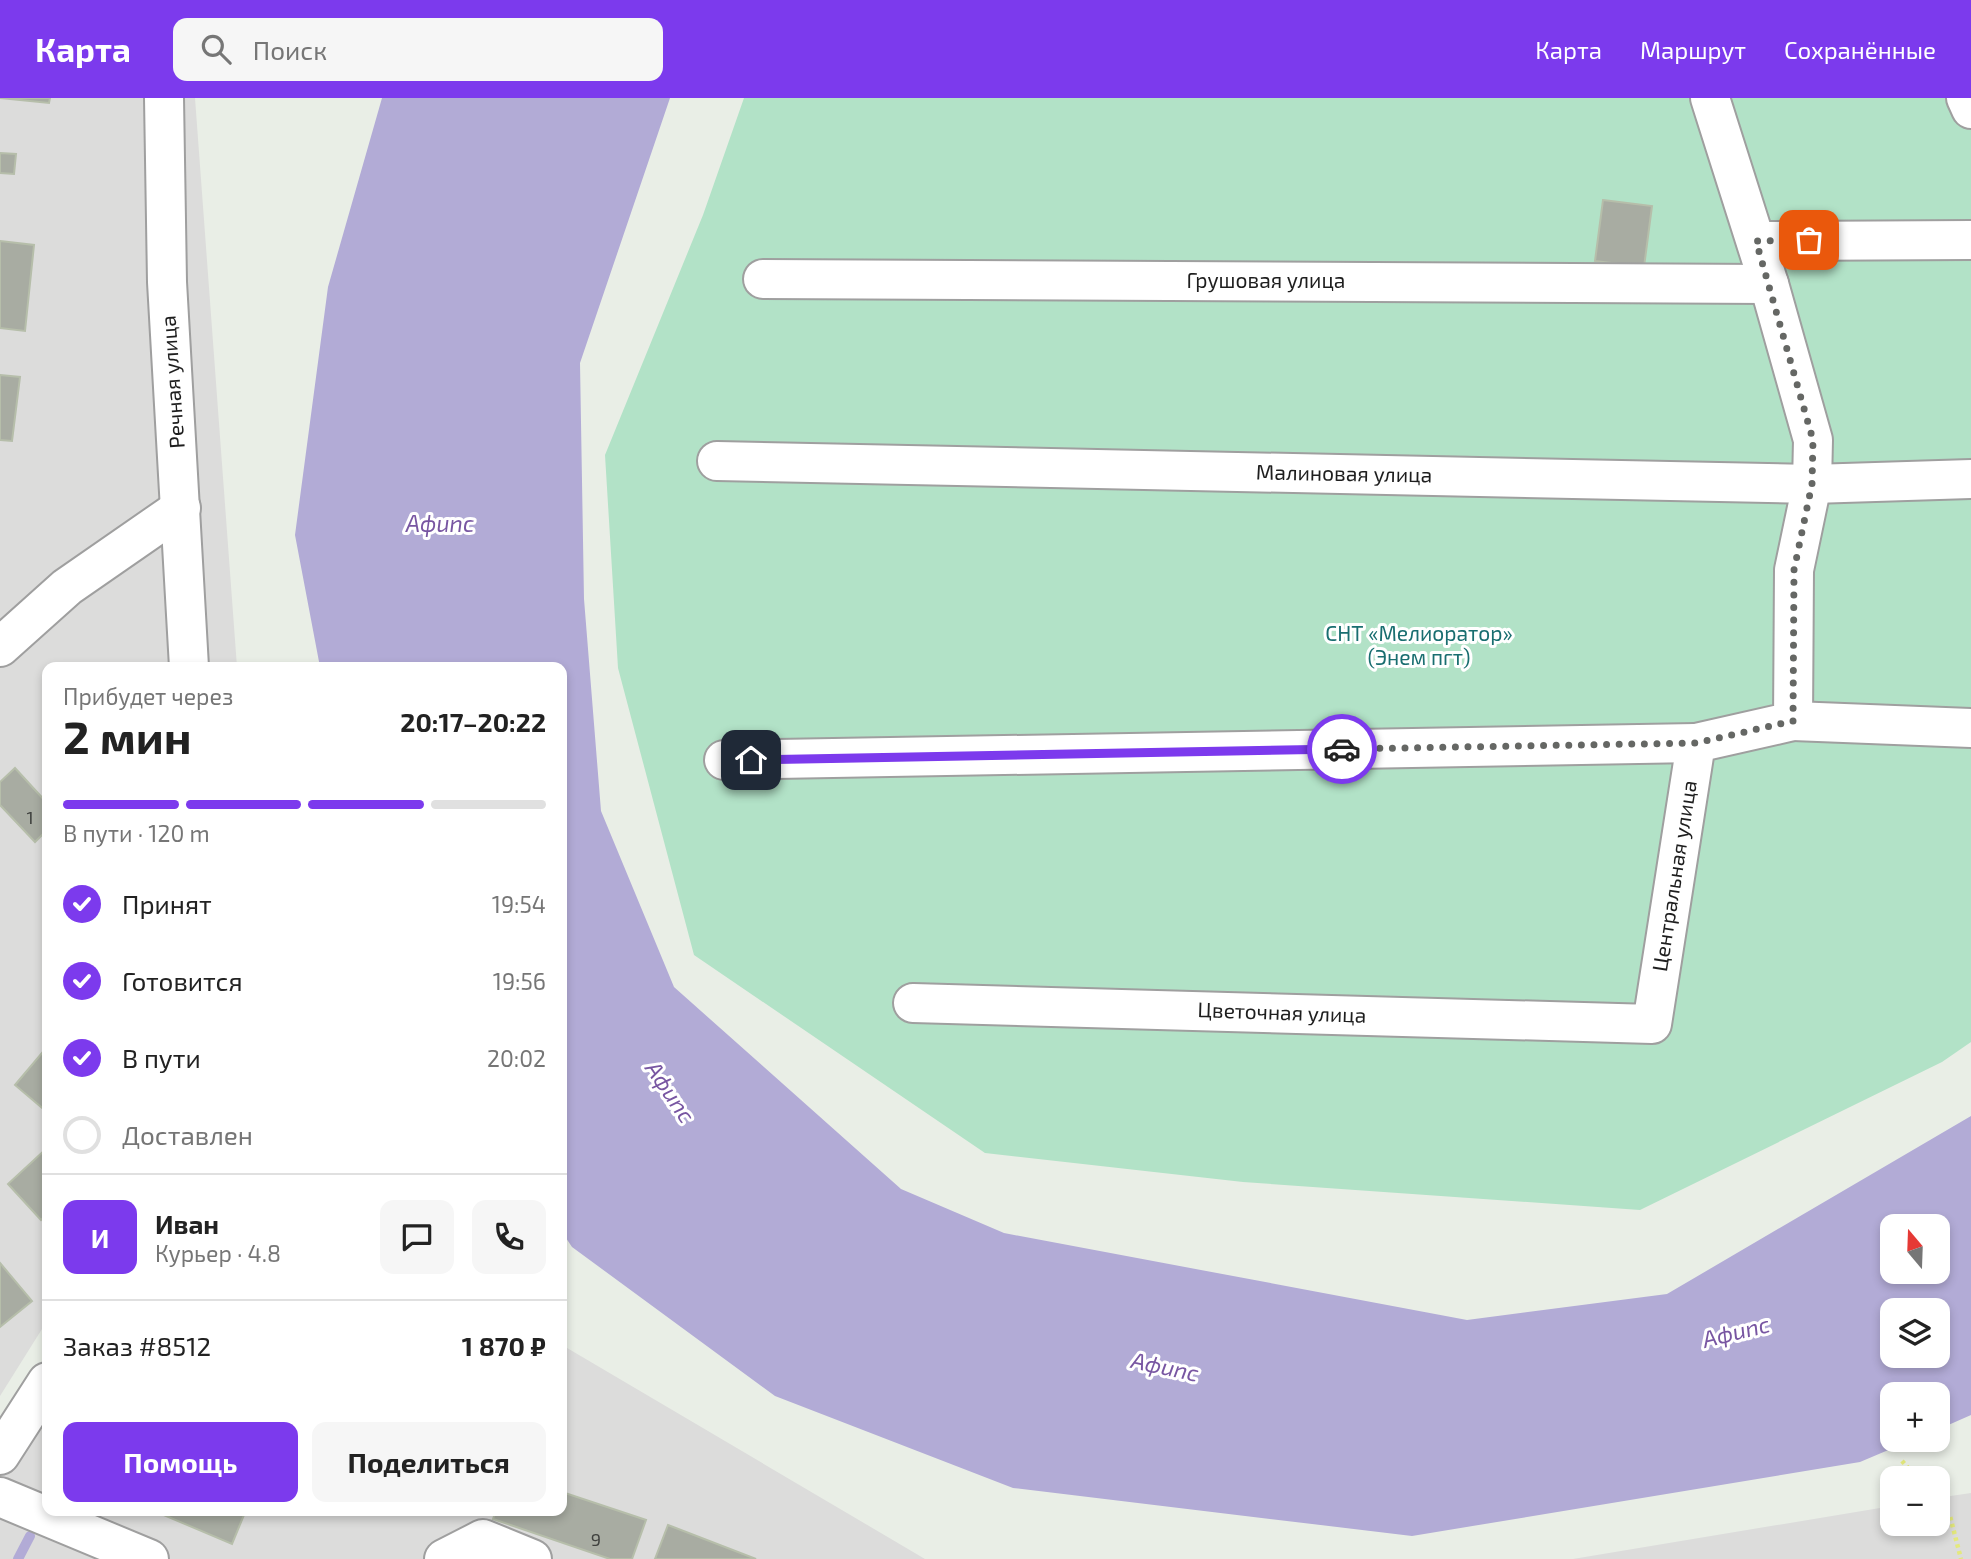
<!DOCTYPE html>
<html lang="ru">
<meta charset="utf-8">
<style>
body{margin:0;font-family:"Exo 2",sans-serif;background:#f6f6f6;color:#222;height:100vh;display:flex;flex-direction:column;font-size:26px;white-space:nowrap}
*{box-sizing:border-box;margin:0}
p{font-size:23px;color:#767676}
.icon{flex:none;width:38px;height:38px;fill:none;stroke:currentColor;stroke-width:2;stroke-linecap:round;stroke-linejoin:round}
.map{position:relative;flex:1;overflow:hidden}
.side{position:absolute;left:42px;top:564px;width:525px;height:854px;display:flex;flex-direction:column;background:#fff;border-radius:14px;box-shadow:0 4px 10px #0003}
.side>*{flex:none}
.needle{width:46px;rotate:341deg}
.buttons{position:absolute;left:1880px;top:1116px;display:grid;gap:14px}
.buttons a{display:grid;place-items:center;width:70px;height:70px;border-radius:14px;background:#fff;box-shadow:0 4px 10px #0003;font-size:35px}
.pin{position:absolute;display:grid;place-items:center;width:60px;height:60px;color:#fff;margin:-30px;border-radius:14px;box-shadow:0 4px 10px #0006}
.courier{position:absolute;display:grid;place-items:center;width:70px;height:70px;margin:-35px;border:5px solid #7c3aed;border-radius:50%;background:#fff;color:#222;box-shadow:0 2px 9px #0007}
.summary em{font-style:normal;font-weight:700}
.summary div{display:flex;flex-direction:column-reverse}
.summary{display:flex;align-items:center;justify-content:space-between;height:119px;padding:0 21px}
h1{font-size:46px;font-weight:700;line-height:52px}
.bar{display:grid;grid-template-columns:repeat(4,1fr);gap:10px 7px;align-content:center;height:84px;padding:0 21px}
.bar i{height:9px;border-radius:5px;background:#e0e0e0}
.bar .selected{background:#7c3aed}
.bar p{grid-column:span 4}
.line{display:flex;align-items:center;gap:18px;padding:0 21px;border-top:2px solid #e0e0e0}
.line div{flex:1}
.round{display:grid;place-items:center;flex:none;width:74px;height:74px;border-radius:14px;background:#f6f6f6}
ol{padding:0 21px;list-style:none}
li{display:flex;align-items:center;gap:21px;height:77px}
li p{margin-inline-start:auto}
li .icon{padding:7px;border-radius:50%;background:#7c3aed;color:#fff;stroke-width:4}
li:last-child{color:#767676}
li i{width:38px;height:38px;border:4px solid #e0e0e0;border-radius:50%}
.cta{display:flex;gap:14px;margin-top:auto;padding:14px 21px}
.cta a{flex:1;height:80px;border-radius:14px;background:#7c3aed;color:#fff;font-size:28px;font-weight:700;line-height:80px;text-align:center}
.cta a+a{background:#f6f6f6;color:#222}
header{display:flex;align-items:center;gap:42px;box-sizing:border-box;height:98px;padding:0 35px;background:#7c3aed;color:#fff}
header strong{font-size:33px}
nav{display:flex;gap:38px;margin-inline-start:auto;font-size:24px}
.search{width:490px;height:63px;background:#f6f6f6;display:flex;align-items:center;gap:18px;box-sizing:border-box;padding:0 24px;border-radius:14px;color:#767676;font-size:26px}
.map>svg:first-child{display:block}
</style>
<header>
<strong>Карта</strong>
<div class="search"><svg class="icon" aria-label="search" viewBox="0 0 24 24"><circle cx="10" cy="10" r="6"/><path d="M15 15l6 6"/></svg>Поиск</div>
<nav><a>Карта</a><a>Маршрут</a><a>Сохранённые</a></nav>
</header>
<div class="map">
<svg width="1971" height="1461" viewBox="0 0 1971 1461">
<rect width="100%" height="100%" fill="#e9eee6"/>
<g fill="#dcdcdb">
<path d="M0 0H195L237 569H47V1223L0 1298Z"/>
<path d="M562 1247 925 1461H0V1372L47 1319V1412H562Z"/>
<path d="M1971 1395V1461H1573L1892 1408V1426H1937V1400Z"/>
</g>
<path fill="#b2e2c7" d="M744 0H1971V944L1942 964 1640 1112 1243 1084 985 1055 694 857 618 570 605 357 703 117Z"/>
<path fill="#b2abd6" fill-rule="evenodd" d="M382 0H670L580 265 584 501 601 713 674 889 901 1091 1004 1135 1467 1222 1667 1196 1971 1018V1317L1937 1332V1297H1892V1342H1912L1860 1364 1412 1438 1013 1390 775 1298 572 1149 562 1134V569H320L295 437 328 189ZM1892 1129H1937V1174H1892ZM1892 1213H1937V1258H1892Z"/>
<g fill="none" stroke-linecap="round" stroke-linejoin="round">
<path stroke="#b2abd6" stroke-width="10" d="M18 1461 30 1438"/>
</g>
<g fill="#a8aca2" stroke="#b6beaa" stroke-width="2">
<path d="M0 0H50L49 5Z"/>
<path d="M0 55 16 56 14 76 0 75Z"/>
<path d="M1603 102 1652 108 1644 169 1595 163Z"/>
<path d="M0 143 34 147 25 233 0 230Z"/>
<path d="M0 277 20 279 12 343 0 342Z"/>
<path d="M15 670 47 705V732L35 744 0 707V684Z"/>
<path d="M47 949V1014L15 987Z"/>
<path d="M47 1050V1116L41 1122 8 1086Z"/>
<path d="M0 1165 32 1203 0 1229Z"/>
<path d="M562 1394 646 1422 632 1461H610L493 1421 496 1412H562Z"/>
<path d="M152 1412H246L232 1446Z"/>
<path d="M668 1427 756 1461H655Z"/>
</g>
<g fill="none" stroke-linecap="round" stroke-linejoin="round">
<defs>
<g id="minor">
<path d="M164 0 167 184 189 569"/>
<path d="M1966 0 1971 11"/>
<path d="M1756 143 1971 142"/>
<path d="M763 181 1769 186"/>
<path d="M717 363 1812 386 1971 381"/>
<path d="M0 549 67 489 181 410"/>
<path d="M1793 623 1971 630"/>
<path d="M724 662 1696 645"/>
<path d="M913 905 1652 926 1696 645 1793 623 1794 472 1812 386 1813 342 1769 186 1710 0"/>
<path d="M0 1357 47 1284"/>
<path d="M0 1399 149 1461"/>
<path d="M444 1461 483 1441 532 1461"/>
</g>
</defs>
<use href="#minor" stroke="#9f9f9f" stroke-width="42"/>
<g stroke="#e4e97c" stroke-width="4.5" stroke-dasharray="3.5 3.5" stroke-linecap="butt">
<path d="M1902 1363 1918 1381"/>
<path d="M1937 1403 1950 1418 1961 1461"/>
</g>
<use href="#minor" stroke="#fff" stroke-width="38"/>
</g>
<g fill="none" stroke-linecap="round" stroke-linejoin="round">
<path stroke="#656764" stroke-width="7" stroke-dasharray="0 12.6" d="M1342 651 1696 645 1793 623 1794 472 1812 386 1813 342 1756 143 1809 142"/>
<path stroke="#7c3aed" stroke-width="9" d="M751 662 1342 651"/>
</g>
<g text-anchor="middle" stroke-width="6" stroke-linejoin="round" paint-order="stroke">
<g font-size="18" fill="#40423f">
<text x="30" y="726">1</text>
<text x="596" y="1448">9</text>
</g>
<g font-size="21" fill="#1e1e1e" stroke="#fff">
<text x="1266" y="190">Грушовая улица</text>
<text transform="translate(173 284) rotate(-94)" y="7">Речная улица</text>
<text transform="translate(1344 376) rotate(1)" y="7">Малиновая улица</text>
<text transform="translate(1675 778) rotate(-81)" y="7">Центральная улица</text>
<text transform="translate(1282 915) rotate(2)" y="7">Цветочная улица</text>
</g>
<g font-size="21" fill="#196e70" stroke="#fff">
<text x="1419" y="543">СНТ «Мелиоратор»<tspan x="1419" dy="24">(Энем пгт)</tspan></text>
</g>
<g font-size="23" font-style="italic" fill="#7856a2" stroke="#fff">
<text x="440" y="434">Афипс</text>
<text transform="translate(670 994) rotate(56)" y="8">Афипс</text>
<text transform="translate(1736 1234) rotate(-14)" y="8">Афипс</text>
<text transform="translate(1165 1269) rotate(12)" y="8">Афипс</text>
</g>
</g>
</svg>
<div class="buttons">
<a><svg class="needle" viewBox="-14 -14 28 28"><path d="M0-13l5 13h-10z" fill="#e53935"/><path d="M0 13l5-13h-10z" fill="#767676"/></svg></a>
<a><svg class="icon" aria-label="layers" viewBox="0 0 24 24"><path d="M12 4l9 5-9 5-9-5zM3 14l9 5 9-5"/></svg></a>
<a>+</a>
<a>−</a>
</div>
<div class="pin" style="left:1809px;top:142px;background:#ea580c"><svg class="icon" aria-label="bag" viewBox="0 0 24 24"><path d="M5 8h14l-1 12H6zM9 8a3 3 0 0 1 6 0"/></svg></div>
<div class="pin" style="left:751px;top:662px;background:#1f2937"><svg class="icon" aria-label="home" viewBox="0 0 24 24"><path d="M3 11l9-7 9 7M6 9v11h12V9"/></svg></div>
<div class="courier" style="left:1342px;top:651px"><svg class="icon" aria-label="car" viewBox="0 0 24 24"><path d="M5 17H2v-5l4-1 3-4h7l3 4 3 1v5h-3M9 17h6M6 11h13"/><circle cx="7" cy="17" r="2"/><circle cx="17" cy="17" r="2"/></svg></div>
<section class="side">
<div class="summary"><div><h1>2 мин</h1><p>Прибудет через</p></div><em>20:17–20:22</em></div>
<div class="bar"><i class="selected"></i><i class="selected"></i><i class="selected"></i><i></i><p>В пути · 120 m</p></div>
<ol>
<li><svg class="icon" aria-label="check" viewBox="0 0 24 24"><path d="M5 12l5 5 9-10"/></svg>Принят<p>19:54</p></li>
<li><svg class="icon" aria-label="check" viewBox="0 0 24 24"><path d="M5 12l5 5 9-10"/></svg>Готовится<p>19:56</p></li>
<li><svg class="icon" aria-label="check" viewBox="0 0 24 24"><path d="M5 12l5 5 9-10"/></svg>В пути<p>20:02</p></li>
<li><i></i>Доставлен</li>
</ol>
<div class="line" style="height:126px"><b class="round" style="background:#7c3aed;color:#fff">И</b><div><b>Иван</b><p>Курьер · 4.8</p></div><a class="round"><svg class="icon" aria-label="chat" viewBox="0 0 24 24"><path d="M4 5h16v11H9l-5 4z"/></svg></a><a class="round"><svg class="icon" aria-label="phone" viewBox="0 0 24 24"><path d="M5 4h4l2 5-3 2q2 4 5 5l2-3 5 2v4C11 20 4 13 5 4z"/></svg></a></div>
<div class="line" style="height:91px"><div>Заказ #8512</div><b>1 870 ₽</b></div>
<div class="cta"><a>Помощь</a><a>Поделиться</a></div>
</section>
</div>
